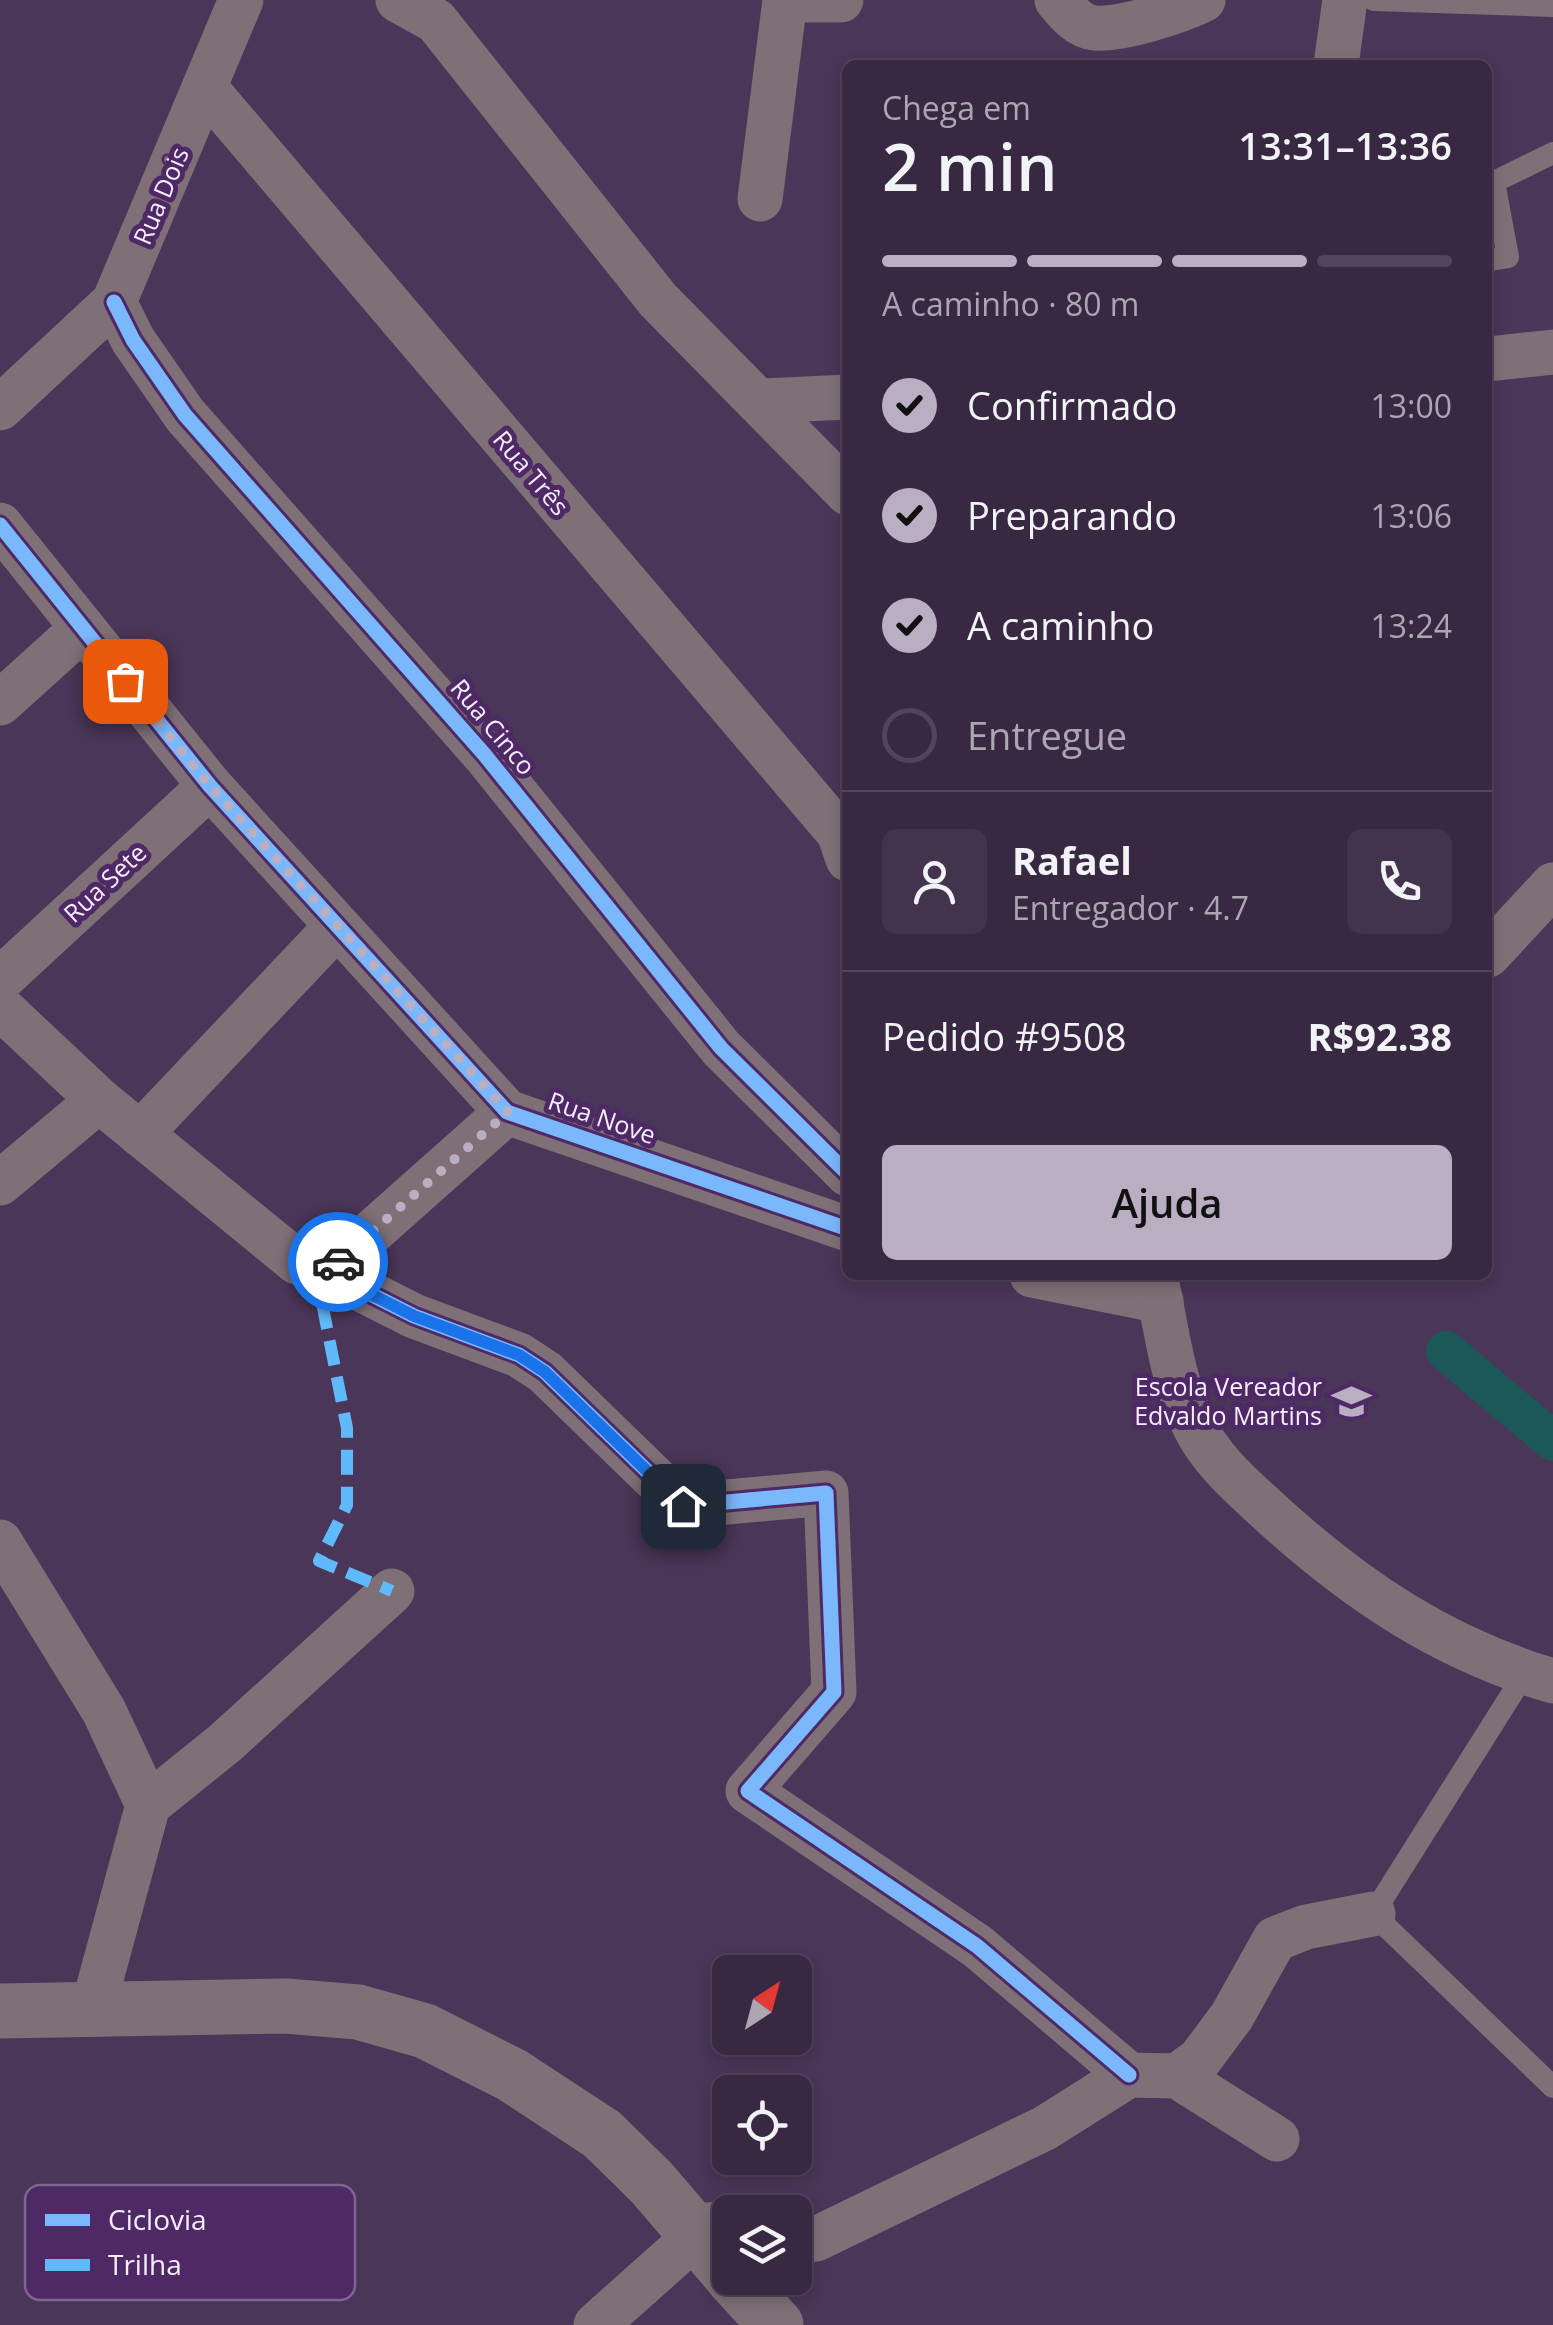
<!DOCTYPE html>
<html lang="pt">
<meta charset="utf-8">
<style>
body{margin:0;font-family:"Open Sans",sans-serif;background:#43344d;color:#f1f3f6;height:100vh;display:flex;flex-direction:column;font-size:38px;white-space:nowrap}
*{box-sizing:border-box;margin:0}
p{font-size:32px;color:#aba6b2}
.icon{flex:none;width:55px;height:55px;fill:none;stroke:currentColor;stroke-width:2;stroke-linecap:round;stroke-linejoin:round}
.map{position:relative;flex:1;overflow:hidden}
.drawer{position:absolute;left:842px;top:60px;width:650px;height:1220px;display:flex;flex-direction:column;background:#382842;border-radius:15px;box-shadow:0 5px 15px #0003,0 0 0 2px #52445b}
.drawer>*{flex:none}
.needle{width:65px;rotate:36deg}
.fabs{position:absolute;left:712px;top:1955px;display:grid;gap:20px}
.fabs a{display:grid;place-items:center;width:100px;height:100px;border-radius:15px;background:#382842;box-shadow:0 5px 15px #0003,0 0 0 2px #52445b;font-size:50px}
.pin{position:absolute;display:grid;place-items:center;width:85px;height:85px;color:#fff;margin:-42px;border-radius:20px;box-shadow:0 5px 15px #0006}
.courier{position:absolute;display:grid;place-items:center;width:100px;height:100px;margin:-50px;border:8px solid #1a73e8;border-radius:50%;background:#fff;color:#222;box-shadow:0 2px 12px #0007}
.summary em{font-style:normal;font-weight:600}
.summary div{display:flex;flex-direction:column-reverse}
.summary{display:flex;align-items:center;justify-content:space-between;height:170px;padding:0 40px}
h1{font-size:65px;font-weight:600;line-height:75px}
.bar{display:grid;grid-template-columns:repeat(4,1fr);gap:15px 10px;align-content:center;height:120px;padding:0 40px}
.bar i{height:12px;border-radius:8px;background:#52445b}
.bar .active{background:#baaec3}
.bar p{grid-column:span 4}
.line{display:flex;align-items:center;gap:25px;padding:0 40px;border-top:2px solid #52445b}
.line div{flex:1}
.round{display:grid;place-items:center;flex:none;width:105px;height:105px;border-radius:15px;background:#43344d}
ol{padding:0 40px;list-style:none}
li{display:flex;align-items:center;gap:30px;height:110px}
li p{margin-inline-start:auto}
li .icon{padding:10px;border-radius:50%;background:#baaec3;color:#111;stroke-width:4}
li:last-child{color:#aba6b2}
li i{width:55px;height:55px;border:5px solid #52445b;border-radius:50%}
.action{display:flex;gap:20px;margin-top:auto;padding:20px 40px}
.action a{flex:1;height:115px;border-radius:15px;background:#baaec3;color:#111;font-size:40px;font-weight:600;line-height:115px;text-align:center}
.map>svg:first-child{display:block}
</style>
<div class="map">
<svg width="1553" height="2325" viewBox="0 0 1553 2325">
<rect width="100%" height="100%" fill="#4a3658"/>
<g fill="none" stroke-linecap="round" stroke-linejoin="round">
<path stroke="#1b5857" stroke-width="40" d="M1446 1351 1553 1441"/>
<g stroke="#7e7076" stroke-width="22">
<path d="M1374 0 1553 6"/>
<path d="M1488 260 1508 257 1494 182 1553 153"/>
<path d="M1525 1673 1373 1914 1553 2087"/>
</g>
<g stroke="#7e7076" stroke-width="45">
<path d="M398 0 436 21 658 300 848 493"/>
<path d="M807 0H841"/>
<path d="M1057 0C1066 11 1079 27 1095 28 1121 30 1179 12 1203 0"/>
<path d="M1336 65 1345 0"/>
<path d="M207 90 839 833 848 859"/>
<path d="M760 199 785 0"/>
<path d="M114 302 133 340 185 415 484 754 721 1048 848 1174"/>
<path d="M1488 359 1553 352"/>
<path d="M761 401 848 397"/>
<path d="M0 408 114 302 241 0"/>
<path d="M0 525 210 786 507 1112 848 1229"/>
<path d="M0 703 83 628"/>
<path d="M1488 955 1553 885"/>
<path d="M0 980 210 786"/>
<path d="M0 1007 99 1100 297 1262 327 1272 507 1112"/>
<path d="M140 1134 337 926"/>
<path d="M0 1183 99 1100"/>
<path d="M327 1272 414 1316 519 1355 545 1372 683 1506 826 1493 834 1692 748 1791 977 1946 1129 2075"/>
<path d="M1032 1275 1161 1301"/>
<path d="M1155 1275C1166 1324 1171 1377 1193 1423 1210 1460 1244 1488 1273 1515 1357 1591 1443 1649 1553 1681"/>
<path d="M0 1542 104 1711 148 1805"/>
<path d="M92 2012 148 1805 225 1743 392 1591"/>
<path d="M1177 2076 1200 2059 1232 2016 1275 1939 1306 1927 1373 1914"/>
<path d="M795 2241 816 2239 1045 2128 1129 2075 1177 2076 1277 2139"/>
<path d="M596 2325 708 2225 730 2223"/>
</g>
<g stroke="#7e7076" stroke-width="55">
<path d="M0 2011 286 2006 358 2012 425 2031 512 2075 602 2134 651 2182 730 2274"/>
<path d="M733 2278 776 2325"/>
</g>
<path stroke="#60bafa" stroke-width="12" stroke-dasharray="25 12" stroke-linecap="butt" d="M315 1268 347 1428V1505L319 1561 392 1591"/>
<defs>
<g id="cycleway">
<path d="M114 302 133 340 185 415 484 754 721 1048 848 1174"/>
<path d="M0 525 210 786 507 1112 848 1229"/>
<path d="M327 1272 414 1316 519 1355 545 1372 683 1506 826 1493 834 1692 748 1791 977 1946 1129 2075"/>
</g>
</defs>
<use href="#cycleway" stroke="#4e2965" stroke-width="21"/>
<use href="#cycleway" stroke="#7ab7fb" stroke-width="15"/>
</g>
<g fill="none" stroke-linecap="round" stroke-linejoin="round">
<path stroke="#baaec3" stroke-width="10" stroke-dasharray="0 18" d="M125 681 210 786 508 1112 338 1262"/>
<path stroke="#1a73e8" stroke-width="12" d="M338 1262 327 1272 414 1316 519 1355 545 1372 683 1506"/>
</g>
<defs>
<symbol id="school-bare" viewBox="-9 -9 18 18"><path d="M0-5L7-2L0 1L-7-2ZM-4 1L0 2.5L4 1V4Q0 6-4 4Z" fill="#baaec3" stroke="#4e2965" stroke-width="2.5" paint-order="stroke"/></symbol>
</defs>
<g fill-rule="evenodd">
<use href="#school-bare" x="1324" y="1374" width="55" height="55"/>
</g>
<g text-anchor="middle" stroke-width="10" stroke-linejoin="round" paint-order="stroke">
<g font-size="25" fill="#f6eefd" stroke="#4e2965">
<text transform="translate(161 196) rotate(-67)" y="9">Rua Dois</text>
<text transform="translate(531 473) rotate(50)" y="9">Rua Três</text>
<text transform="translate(493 727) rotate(50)" y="9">Rua Cinco</text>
<text transform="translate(105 883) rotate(-43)" y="9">Rua Sete</text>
<text transform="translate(602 1118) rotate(19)" y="9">Rua Nove</text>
</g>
<g font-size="25" fill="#f6eefd" stroke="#4e2965" text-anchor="end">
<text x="1322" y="1396">Escola Vereador<tspan x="1322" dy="29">Edvaldo Martins</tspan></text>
</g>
</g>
<rect x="25" y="2185" width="330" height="115" rx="15" fill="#4e2965" stroke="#806493" stroke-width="2.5"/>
<rect x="45" y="2214" width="45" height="12" fill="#7ab7fb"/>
<rect x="45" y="2259" width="45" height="12" fill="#60bafa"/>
<g font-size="28" fill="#f6eefd">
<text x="108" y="2230">Ciclovia</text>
<text x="108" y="2275">Trilha</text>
</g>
</svg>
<div class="fabs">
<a><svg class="needle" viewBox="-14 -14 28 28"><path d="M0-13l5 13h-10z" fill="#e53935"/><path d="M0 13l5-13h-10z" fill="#aba6b2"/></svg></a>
<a><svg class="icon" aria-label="locate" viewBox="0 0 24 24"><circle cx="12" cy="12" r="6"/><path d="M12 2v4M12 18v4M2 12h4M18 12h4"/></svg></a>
<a><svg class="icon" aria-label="layers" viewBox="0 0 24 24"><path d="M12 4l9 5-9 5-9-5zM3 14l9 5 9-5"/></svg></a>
</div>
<div class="pin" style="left:125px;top:681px;background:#ea580c"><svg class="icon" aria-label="bag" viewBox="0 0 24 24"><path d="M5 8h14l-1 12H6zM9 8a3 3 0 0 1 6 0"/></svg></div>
<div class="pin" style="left:683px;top:1506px;background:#1f2937"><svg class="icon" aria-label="home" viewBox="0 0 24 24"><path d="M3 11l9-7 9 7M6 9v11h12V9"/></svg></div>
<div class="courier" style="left:338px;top:1262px"><svg class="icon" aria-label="car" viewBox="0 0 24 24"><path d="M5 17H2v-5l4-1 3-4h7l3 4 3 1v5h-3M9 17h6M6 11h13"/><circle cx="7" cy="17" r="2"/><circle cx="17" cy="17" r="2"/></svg></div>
<section class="drawer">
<div class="summary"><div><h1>2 min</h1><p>Chega em</p></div><em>13:31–13:36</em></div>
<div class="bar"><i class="active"></i><i class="active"></i><i class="active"></i><i></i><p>A caminho · 80 m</p></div>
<ol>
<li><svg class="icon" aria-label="check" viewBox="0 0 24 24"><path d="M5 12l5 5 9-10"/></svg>Confirmado<p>13:00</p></li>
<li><svg class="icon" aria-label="check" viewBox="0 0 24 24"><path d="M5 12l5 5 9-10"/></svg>Preparando<p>13:06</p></li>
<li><svg class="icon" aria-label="check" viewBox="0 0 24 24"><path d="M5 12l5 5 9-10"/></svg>A caminho<p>13:24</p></li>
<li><i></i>Entregue</li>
</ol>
<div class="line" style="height:180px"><a class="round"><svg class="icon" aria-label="person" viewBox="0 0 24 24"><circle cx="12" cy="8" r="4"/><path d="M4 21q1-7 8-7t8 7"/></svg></a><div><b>Rafael</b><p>Entregador · 4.7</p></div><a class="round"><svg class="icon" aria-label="phone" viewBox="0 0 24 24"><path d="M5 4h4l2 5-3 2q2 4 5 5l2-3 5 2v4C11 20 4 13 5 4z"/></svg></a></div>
<div class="line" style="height:130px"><div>Pedido #9508</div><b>R$92.38</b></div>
<div class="action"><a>Ajuda</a></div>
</section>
</div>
